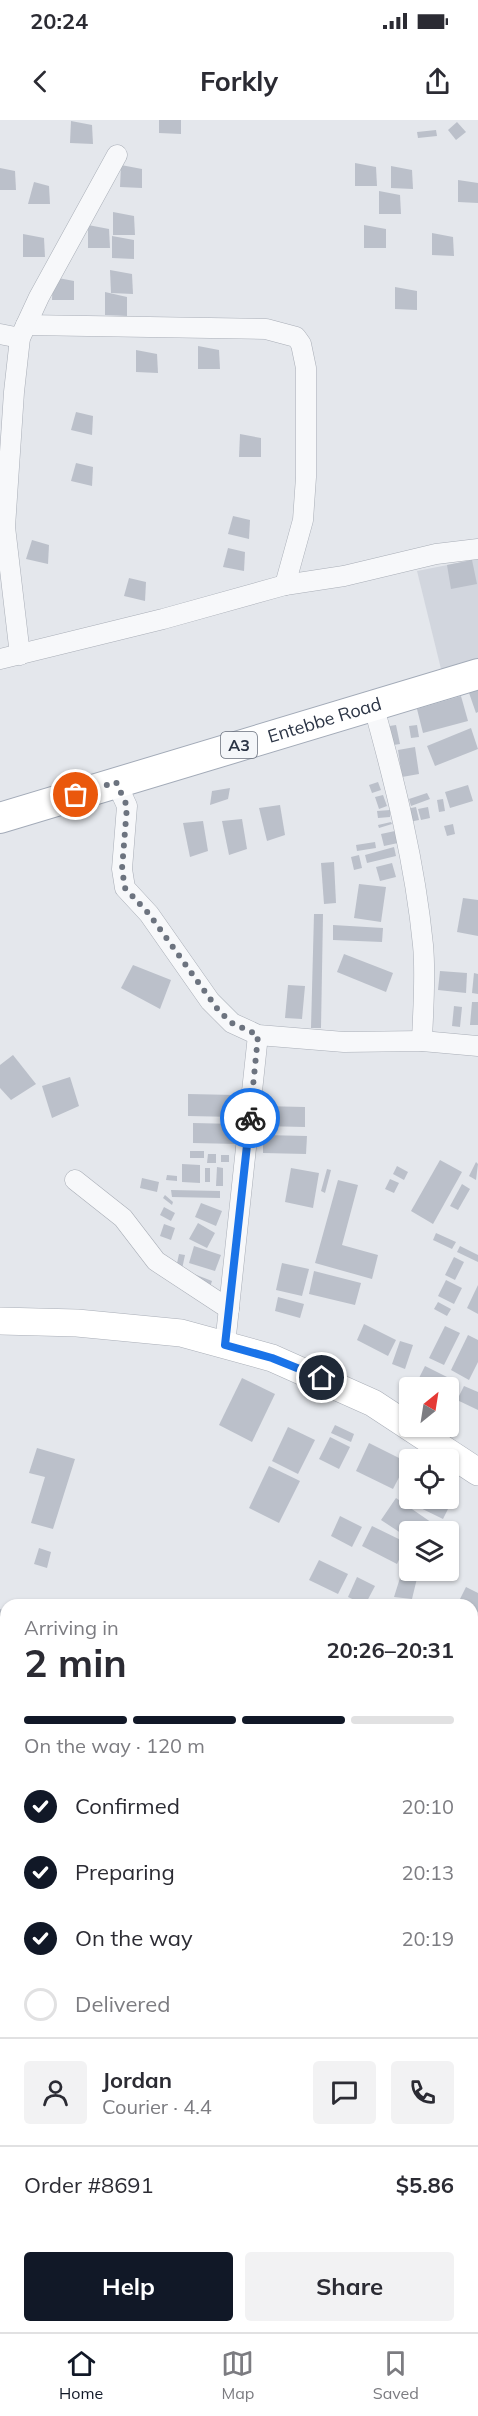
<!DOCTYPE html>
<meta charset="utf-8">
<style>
body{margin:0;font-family:Mulish,sans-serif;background:#f2f2f3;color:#2b2b33;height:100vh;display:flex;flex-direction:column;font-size:22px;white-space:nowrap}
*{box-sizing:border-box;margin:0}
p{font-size:20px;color:#7c7c81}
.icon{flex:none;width:33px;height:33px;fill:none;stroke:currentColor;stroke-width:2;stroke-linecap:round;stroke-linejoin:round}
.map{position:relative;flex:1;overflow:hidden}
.sheet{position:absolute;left:0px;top:1479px;width:478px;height:734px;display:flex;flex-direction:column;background:#fff;border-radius:18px 18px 0 0;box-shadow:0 2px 4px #0004}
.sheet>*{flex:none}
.needle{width:39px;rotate:30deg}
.tools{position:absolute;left:399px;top:1257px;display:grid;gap:12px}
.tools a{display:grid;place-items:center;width:60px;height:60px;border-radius:6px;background:#fff;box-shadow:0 2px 4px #0004;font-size:30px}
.pin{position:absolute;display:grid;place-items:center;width:51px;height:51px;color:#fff;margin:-26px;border:3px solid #fff;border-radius:50%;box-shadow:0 2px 6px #0007}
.courier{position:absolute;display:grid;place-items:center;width:60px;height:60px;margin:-30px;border:4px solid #1a73e8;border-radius:50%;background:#fff;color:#222;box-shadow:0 2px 8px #0007}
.summary em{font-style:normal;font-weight:700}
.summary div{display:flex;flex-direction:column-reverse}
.summary{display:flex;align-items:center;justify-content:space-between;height:102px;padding:0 24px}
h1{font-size:39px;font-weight:700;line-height:45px}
.bar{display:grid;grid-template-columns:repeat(4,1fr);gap:9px 6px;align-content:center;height:72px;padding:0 24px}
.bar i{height:8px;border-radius:4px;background:#e1e1e2}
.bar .selected{background:#111827}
.bar p{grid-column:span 4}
.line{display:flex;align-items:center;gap:15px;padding:0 24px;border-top:2px solid #e1e1e2}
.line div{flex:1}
.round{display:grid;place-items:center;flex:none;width:63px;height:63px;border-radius:6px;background:#f2f2f3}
ol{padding:0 24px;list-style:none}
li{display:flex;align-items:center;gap:18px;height:66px}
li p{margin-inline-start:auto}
li .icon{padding:6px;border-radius:50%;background:#111827;color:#fff;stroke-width:4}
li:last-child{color:#7c7c81}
li i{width:33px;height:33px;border:3px solid #e1e1e2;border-radius:50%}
.cta{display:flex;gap:12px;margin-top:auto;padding:12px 24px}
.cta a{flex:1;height:69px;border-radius:6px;background:#111827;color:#fff;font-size:24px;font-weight:700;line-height:69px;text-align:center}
.cta a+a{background:#f2f2f3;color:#2b2b33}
.status{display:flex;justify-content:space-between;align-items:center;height:42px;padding:0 30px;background:#fff;direction:ltr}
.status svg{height:16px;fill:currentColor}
header{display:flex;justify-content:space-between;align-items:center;height:78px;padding:0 24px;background:#fff;font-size:27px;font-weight:700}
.tabs{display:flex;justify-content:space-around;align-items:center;height:84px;border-top:2px solid #e1e1e2;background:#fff;font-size:16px;color:#7c7c81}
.tabs a{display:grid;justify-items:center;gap:3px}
.tabs .selected{color:#111827}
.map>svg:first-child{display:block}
</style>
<div class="status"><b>20:24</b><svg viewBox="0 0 49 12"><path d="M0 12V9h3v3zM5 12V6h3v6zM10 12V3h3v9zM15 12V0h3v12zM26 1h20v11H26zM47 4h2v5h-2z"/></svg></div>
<header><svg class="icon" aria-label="back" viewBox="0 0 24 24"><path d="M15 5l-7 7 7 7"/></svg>Forkly<svg class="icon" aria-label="share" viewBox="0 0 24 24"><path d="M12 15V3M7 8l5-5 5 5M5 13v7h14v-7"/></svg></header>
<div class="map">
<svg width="478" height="2212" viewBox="0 0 478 2212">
<rect width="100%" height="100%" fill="#e4e7ec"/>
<path fill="#d2d6de" d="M478 439V538L441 549 417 451Z"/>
<g fill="#bbc0ca">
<path d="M159 0H181V14L159 13Z"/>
<path d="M71 1 92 5 93 24 70 23Z"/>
<path d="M457 2 466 12 456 20 448 10Z"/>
<path d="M436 10 437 16 418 18 417 12Z"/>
<path d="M355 43 376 47 377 66H355Z"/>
<path d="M121 45 142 49V68L120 67Z"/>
<path d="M391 46 412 50 413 69 391 68Z"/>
<path d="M0 48 15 51 16 70H0Z"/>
<path d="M458 60 478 63V83L458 82Z"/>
<path d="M34 62 49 66 50 84H28Z"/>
<path d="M379 71 400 75 401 94H379Z"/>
<path d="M113 92 134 96 135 115H113Z"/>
<path d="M88 105 109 109 110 128H88Z"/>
<path d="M364 105 386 109V128H364Z"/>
<path d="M432 113 453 117 454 136 432 135Z"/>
<path d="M23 114 44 118 45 137H23Z"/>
<path d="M112 116 134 120V139L112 138Z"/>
<path d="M110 150 132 154 133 174 111 173Z"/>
<path d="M53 157 74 161V180H52Z"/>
<path d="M395 167 417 171V190L395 189Z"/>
<path d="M105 172 127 177V196L105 195Z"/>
<path d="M198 226 219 230 220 249H198Z"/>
<path d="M136 230 157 234 158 253 136 252Z"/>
<path d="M76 292 93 296 92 315 71 310Z"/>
<path d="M240 314 261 318V337H239Z"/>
<path d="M76 343 93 347 92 366 71 361Z"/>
<path d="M233 396 250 400 249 419 228 414Z"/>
<path d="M32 420 49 425 48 444 26 439Z"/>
<path d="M228 428 245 432 244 451 223 447Z"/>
<path d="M472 440 477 464 451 469 447 445Z"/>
<path d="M129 458 146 462 145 481 124 476Z"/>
<path d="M478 567V592L476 593 468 570Z"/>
<path d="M461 576 468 601 423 613 417 589Z"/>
<path d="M396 605 400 624 387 626 383 607Z"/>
<path d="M417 605 419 617 411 618 409 606Z"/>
<path d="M471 608 478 629 435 646 427 626Z"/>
<path d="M415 627 419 654 402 657 398 630Z"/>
<path d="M378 662 381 670 372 673 369 665Z"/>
<path d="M468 665 473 681 450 688 445 672Z"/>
<path d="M230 668 228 679 210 685 212 671Z"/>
<path d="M427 673 430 679 411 686 409 679Z"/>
<path d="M383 675 387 686 379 689 375 677Z"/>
<path d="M443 679 445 691 439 692 437 680Z"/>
<path d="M280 685 285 715 267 721 259 688Z"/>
<path d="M416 687 419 700 409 702 406 689Z"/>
<path d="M428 687 430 698 421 700 418 689Z"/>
<path d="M390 690V697L378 698 377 691Z"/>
<path d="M242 699 247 729 229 735 222 701Z"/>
<path d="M203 701 208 731 190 737 183 703Z"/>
<path d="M391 702 392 704 379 708 378 705Z"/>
<path d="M453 704 455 714 447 716 444 706Z"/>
<path d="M395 711 398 723 384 726 381 714Z"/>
<path d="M375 722 376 728 357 731 356 725Z"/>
<path d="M394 727 396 736 367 743 365 735Z"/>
<path d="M359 735 362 748 354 750 351 737Z"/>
<path d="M334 742 336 783 324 784 321 743Z"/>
<path d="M392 743 396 757 380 761 376 747Z"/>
<path d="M359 764 386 767 381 802 354 798Z"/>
<path d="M463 778 478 780V816L457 812Z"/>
<path d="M314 794H323L321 908H311Z"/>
<path d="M333 805 383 808 382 822 333 820Z"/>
<path d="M344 834 393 853 386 872 337 852Z"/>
<path d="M133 845 171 860 160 889 121 868Z"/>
<path d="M440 851 467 853 466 873 438 870Z"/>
<path d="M474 853 478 854V874L472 873Z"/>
<path d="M288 865 305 866 302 899 285 898Z"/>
<path d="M472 882H478V905H470Z"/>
<path d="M454 886 462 887 460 907 452 906Z"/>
<path d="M13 935 36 964 11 980 0 968V945Z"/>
<path d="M70 957 79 986 52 998 42 966Z"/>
<path d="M188 974 235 975V997L188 996Z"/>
<path d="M262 986 305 987V1007L261 1006Z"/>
<path d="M193 1003 237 1004V1024L193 1023Z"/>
<path d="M263 1015 307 1016 306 1034 263 1033Z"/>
<rect x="190" y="1031" width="14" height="7"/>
<path d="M208 1034H216V1043H207Z"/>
<rect x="221" y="1035" width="8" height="7"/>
<path d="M440 1040 462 1052 433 1104 411 1091Z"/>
<path d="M476 1042 478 1044 476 1060 469 1056Z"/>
<path d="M182 1044 200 1045V1063L182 1062Z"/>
<path d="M397 1046 408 1052 404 1060 393 1054Z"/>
<path d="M217 1047 223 1048V1066H216Z"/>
<rect x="205" y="1048" width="5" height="14"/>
<path d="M291 1048 319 1053 313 1088 285 1082Z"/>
<path d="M327 1049 331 1050 325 1073 321 1071Z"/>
<path d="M167 1055 177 1056V1061L166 1060Z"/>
<path d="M142 1058 159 1062 157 1072 140 1068Z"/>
<path d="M390 1059 399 1063 394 1073 385 1069Z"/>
<path d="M338 1060 358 1065 342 1125 378 1135 372 1159 315 1143Z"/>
<path d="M462 1064 470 1069 458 1090 450 1086Z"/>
<path d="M171 1070 220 1071V1078L172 1077Z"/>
<path d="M165 1075 173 1082 172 1085 163 1078Z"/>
<path d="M201 1083 222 1091 216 1106 195 1097Z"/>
<path d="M164 1087 175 1093 171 1101 160 1095Z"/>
<path d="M198 1103 215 1113 207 1128 189 1119Z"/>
<path d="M164 1104 175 1108 171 1120 160 1116Z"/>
<path d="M436 1113 456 1122 452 1129 433 1120Z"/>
<path d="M194 1126 221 1135 215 1151 189 1143Z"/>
<path d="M460 1126 478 1135V1142L457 1132Z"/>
<path d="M179 1134 185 1135 182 1149 176 1148Z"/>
<path d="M454 1137 464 1142 455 1160 445 1155Z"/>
<path d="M282 1143 309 1149 302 1176 276 1170Z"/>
<path d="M314 1151 361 1163 355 1185 309 1174Z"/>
<path d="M194 1154 212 1161 209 1170 190 1163Z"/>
<path d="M446 1160 462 1168 454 1184 438 1176Z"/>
<path d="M478 1165V1194L467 1188Z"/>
<path d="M278 1177 304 1184 300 1198 275 1191Z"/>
<path d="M438 1182 451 1189 447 1196 434 1189Z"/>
<path d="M364 1204 396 1220 388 1236 357 1220Z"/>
<path d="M445 1206 460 1213 444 1245 429 1238Z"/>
<path d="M468 1215 478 1220V1242L469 1260 451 1250Z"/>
<path d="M400 1221 413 1225 405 1249 392 1244Z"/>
<path d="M425 1246 459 1263 451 1279 448 1268H428L417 1262Z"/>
<path d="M242 1258 275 1274 252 1322 219 1305Z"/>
<path d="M464 1266 478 1272V1290L457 1280Z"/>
<path d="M335 1305 354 1314 351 1322 331 1313Z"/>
<path d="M288 1307 315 1320 298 1354 272 1341Z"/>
<path d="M330 1317 350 1327 339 1349 319 1339Z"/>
<path d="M369 1323 407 1342 393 1369 356 1351Z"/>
<path d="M37 1328 75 1339 53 1409 31 1403 45 1357 29 1353Z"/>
<path d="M269 1346 300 1361 279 1403 249 1388Z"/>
<path d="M410 1359V1378H448V1374L454 1377 443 1399 400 1378Z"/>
<path d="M396 1378 438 1407 435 1412H410V1419L381 1400Z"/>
<path d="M340 1396 362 1407 352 1427 331 1416Z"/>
<path d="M372 1406 407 1423 397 1444 362 1426Z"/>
<path d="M39 1428 51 1432 47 1448 34 1444Z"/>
<path d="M319 1440 348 1454 338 1474 309 1460Z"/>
<path d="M405 1442 410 1444V1450H419L412 1479 394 1477Z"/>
<path d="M357 1457 375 1466 365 1485 348 1477Z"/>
<path d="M466 1467 478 1473V1491L472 1502V1485H457Z"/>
<path d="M0 1489 6 1491V1540L0 1555Z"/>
<path d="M478 1749V1786L472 1778V1752Z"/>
</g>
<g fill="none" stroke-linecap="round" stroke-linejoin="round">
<defs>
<g id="street">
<path d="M26 205 266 209 296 217 301 224 306 248V357L303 400 285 465"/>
<path d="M0 214 20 218"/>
<path d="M20 535 5 407 14 272 20 218 39 177 117 35"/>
<path d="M0 539 163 499 285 465 344 456 436 434 478 429"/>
<path d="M373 584C395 663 415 743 423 825 426 856 423 890 422 921"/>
<path d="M116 662 127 686 122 749 125 768 149 794 210 881 232 903 258 915 344 922 422 921 478 926"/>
<path d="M75 1060 123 1098 156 1141 229 1189"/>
<path d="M225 1225 258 915"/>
</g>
<path id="secondary" d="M0 1201 77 1203 181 1213 272 1238 373 1283 478 1352"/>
<g id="primary">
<path id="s1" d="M0 698 478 554"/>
</g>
</defs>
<use href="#street" stroke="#a9aeb7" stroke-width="21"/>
<use href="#secondary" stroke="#a9aeb7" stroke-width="28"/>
<use href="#primary" stroke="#a3abb8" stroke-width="32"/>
<use href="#street" stroke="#f7f8fa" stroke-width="20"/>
<use href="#secondary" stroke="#fff" stroke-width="27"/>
<use href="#primary" stroke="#fff" stroke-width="30"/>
</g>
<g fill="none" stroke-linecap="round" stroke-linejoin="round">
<path stroke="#6c737f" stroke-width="6" stroke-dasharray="0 10.8" d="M76 675 116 662 127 686 122 749 125 768 149 794 219 891 232 903 258 915 250 998"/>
<path stroke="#1a73e8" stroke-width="8" d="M250 998 225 1225 272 1238 322 1258"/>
</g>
<g text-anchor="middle" stroke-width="4.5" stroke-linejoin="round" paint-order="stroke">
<rect fill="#f4f6f9" stroke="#676e7b" stroke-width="1.5" x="221" y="612" width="36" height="26" rx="4.5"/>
<g font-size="16" font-weight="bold" fill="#2b3445">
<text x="239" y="631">A3</text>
</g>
<g font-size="18" fill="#2b3445" stroke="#f4f6f9">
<text dy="6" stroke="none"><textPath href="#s1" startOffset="339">Entebbe Road</textPath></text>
</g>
</g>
</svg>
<div class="tools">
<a><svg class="needle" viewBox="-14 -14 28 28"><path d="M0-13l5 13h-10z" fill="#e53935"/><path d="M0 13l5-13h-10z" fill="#7c7c81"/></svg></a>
<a><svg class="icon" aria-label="locate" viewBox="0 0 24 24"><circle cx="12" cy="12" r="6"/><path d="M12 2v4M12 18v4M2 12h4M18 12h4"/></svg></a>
<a><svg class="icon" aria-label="layers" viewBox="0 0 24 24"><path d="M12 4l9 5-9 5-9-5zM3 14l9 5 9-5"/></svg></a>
</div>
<div class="pin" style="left:76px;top:675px;background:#ea580c"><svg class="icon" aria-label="bag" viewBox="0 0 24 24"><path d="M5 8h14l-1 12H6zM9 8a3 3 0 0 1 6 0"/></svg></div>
<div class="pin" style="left:322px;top:1258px;background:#1f2937"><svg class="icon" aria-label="home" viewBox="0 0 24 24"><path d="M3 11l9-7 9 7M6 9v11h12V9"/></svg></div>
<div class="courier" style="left:250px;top:998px"><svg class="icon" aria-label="bike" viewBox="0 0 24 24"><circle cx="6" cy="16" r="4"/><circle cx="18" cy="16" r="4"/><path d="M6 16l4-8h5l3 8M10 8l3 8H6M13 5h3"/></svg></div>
<section class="sheet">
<div class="summary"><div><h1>2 min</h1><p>Arriving in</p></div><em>20:26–20:31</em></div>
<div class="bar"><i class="selected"></i><i class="selected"></i><i class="selected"></i><i></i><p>On the way · 120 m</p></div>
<ol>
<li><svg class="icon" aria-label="check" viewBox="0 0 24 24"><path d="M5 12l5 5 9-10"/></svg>Confirmed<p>20:10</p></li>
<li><svg class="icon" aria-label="check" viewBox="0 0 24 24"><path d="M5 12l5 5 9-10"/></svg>Preparing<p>20:13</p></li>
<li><svg class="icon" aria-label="check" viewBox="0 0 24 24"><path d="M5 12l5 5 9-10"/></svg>On the way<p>20:19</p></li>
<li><i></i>Delivered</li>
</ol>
<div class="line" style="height:108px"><a class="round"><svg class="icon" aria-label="person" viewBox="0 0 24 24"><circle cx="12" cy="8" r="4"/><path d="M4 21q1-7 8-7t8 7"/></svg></a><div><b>Jordan</b><p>Courier · 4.4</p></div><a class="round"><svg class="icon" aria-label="chat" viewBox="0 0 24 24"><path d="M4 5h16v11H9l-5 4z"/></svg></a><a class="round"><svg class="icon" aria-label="phone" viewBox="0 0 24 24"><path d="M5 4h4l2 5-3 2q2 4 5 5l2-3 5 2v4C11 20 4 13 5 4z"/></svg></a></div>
<div class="line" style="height:78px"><div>Order #8691</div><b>$5.86</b></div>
<div class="cta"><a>Help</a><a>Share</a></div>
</section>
</div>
<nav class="tabs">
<a class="selected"><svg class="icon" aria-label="home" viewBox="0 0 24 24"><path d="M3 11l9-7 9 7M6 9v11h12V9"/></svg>Home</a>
<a><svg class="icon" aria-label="map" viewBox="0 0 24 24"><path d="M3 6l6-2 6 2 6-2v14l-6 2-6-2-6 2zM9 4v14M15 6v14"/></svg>Map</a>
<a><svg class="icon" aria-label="saved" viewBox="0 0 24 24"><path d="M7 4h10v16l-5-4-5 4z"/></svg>Saved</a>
</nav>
